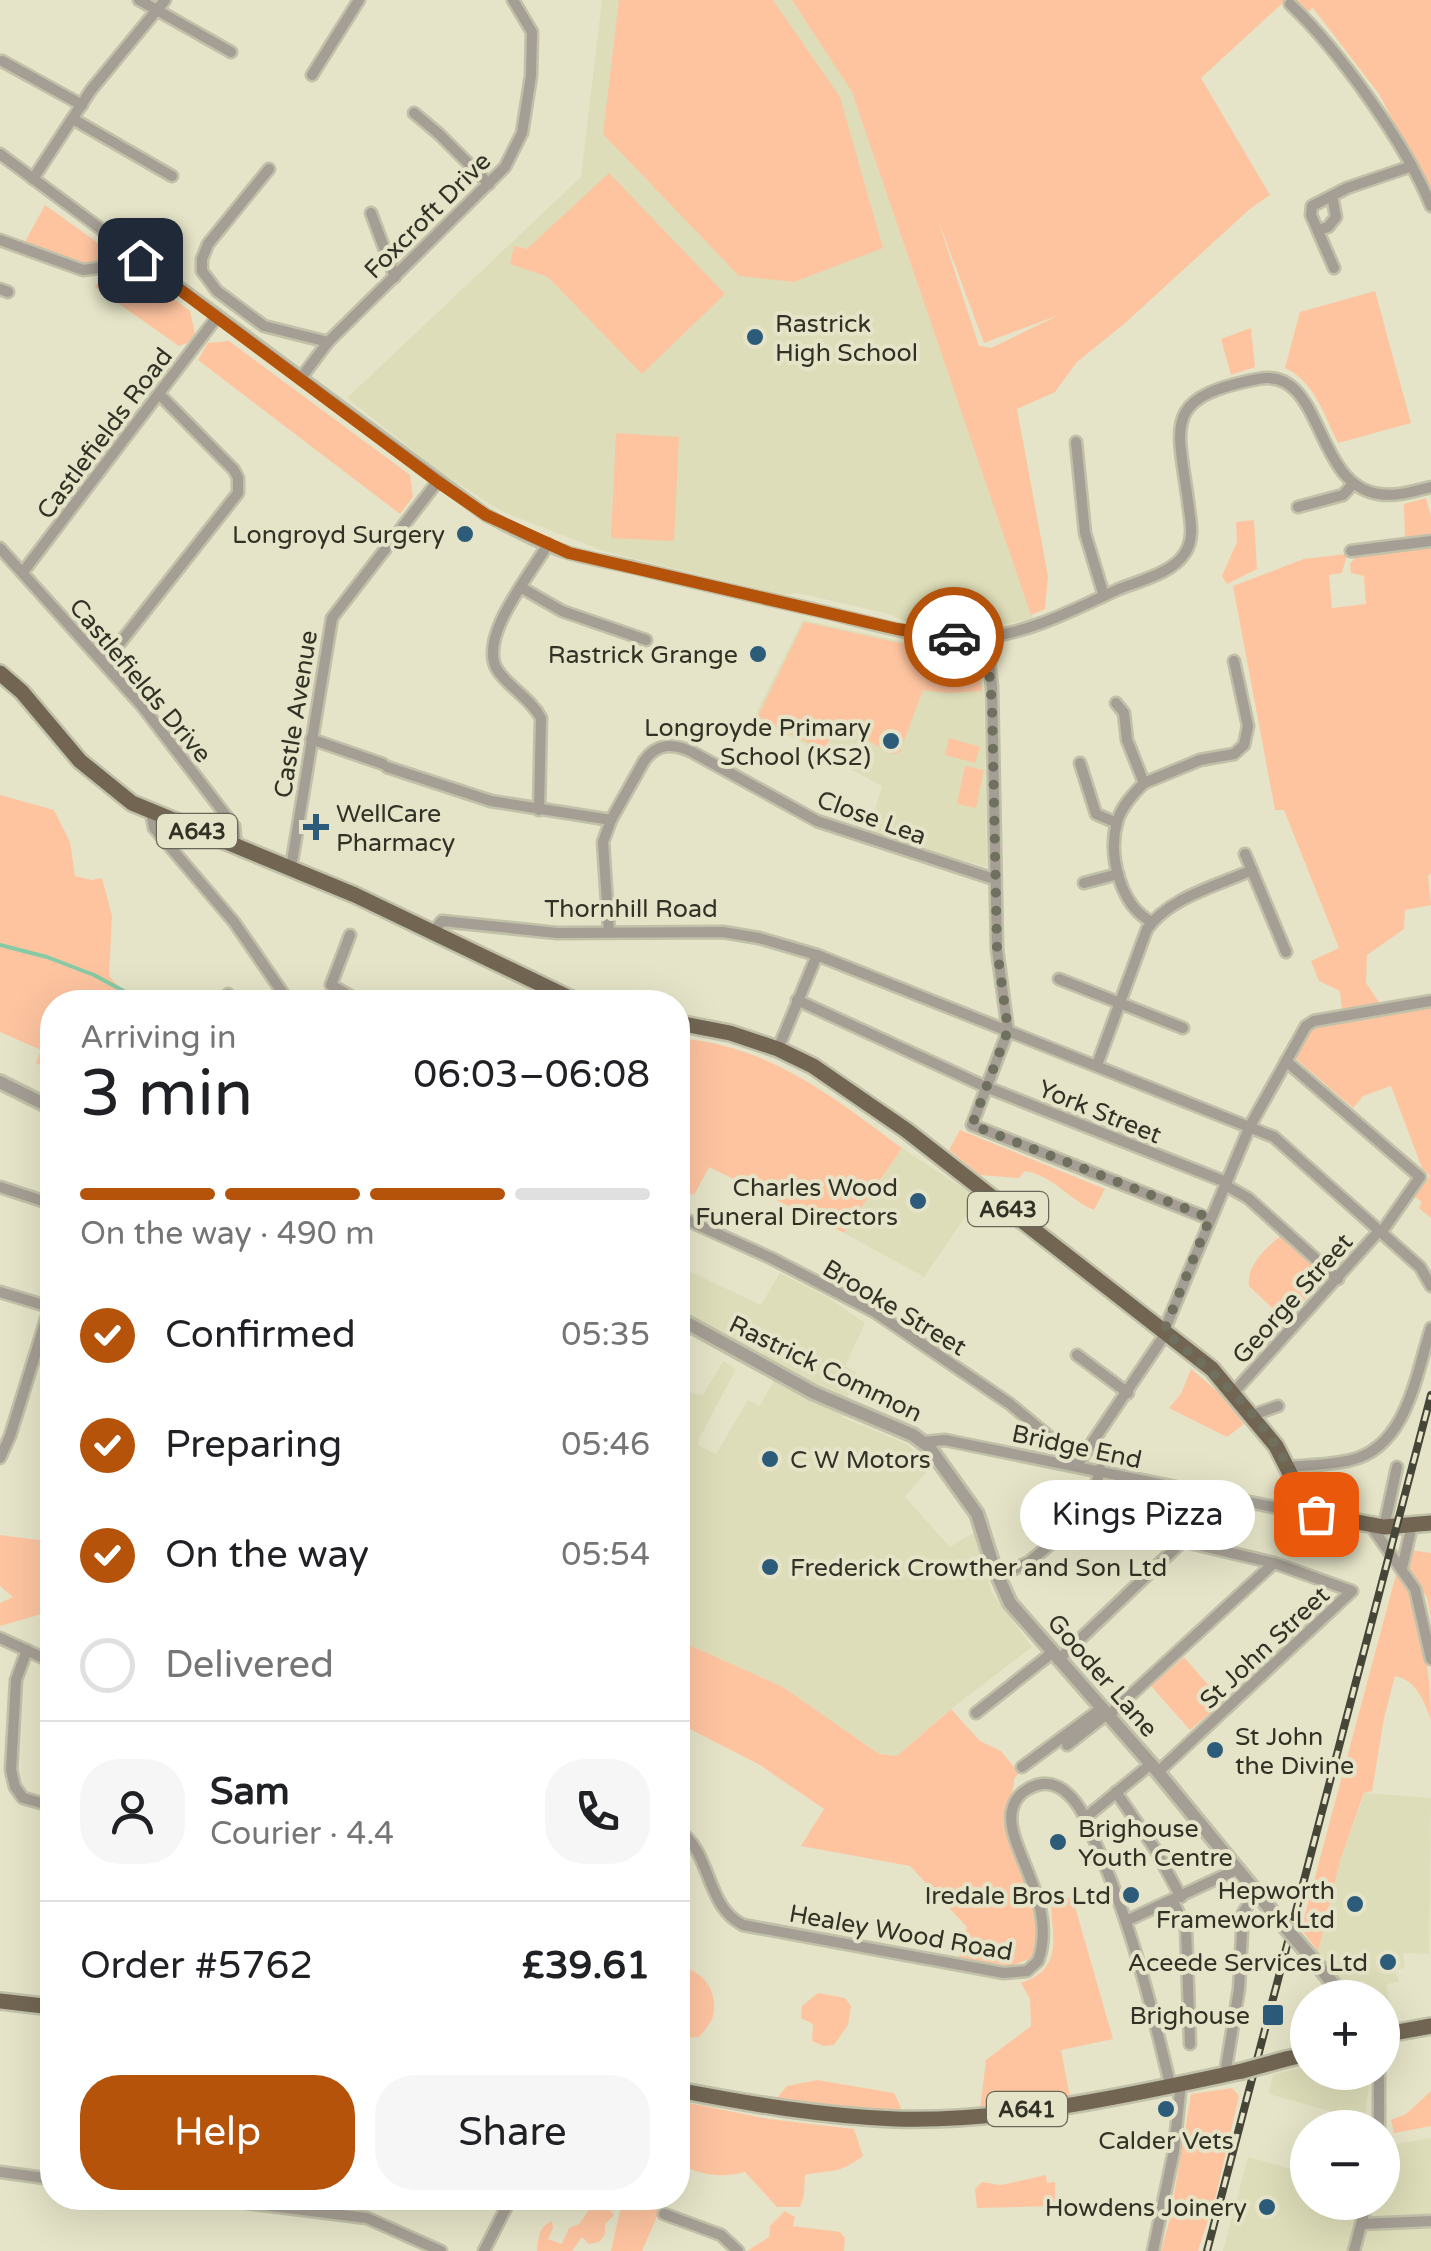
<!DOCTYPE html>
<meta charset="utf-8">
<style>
body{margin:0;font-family:"Varela Round",sans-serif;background:#f6f6f6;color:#202124;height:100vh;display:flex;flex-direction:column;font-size:38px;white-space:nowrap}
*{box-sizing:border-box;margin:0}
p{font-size:32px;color:#757577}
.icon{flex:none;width:55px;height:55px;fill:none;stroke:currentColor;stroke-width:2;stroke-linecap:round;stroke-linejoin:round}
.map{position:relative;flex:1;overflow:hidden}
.drawer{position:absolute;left:40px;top:990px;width:650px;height:1220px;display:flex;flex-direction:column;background:#fff;border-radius:40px;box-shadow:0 10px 40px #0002}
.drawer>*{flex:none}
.tools{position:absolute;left:1290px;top:1980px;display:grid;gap:20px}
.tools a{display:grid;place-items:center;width:110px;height:110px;border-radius:50%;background:#fff;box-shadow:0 10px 40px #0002;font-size:50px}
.pin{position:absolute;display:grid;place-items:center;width:85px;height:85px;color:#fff;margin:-42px;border-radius:20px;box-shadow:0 5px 15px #0006}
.courier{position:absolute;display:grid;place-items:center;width:100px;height:100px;margin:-50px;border:8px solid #b45309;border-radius:50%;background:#fff;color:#222;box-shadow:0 2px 12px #0007}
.bubble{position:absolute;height:70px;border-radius:35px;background:#fff;box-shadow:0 10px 40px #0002;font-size:32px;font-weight:600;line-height:70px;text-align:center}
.headline em{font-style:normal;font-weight:600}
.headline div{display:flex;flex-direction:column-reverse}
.headline{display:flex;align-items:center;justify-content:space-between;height:170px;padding:0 40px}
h1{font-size:65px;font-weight:600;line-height:75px}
.bar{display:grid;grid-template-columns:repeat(4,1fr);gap:15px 10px;align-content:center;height:120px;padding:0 40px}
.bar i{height:12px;border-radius:8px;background:#e0e0e0}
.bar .selected{background:#b45309}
.bar p{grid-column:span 4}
.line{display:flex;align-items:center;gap:25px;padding:0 40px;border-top:2px solid #e0e0e0}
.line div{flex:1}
.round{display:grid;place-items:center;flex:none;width:105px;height:105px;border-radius:40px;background:#f6f6f6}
ol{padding:0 40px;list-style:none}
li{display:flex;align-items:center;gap:30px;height:110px}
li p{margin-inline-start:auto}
li .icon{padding:10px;border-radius:50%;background:#b45309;color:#fff;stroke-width:4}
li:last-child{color:#757577}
li i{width:55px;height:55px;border:5px solid #e0e0e0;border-radius:50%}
.primary-button{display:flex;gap:20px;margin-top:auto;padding:20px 40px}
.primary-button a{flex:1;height:115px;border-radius:40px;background:#b45309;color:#fff;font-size:40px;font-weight:600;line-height:115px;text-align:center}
.primary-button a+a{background:#f6f6f6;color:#202124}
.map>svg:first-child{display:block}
</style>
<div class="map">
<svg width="1431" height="2251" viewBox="0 0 1431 2251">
<rect width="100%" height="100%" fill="#e5e4c8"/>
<g fill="#ddddb9">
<path d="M602 0H792L852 91 1033 619 967 631 922 628 885 613 798 593 782 595 603 551 501 511 442 473 347 398 581 177Z"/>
<path d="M803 620 913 644 966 649 980 662 984 692 987 867 868 833 882 786 754 717Z"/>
<path d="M902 1148 978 1198 924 1277 844 1233Z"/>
<path d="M678 1266 761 1305 780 1273 827 1297 865 1323 845 1366 856 1372 842 1417 907 1444 931 1467 905 1497 950 1547 974 1532 992 1593 1032 1647 943 1715 897 1756 879 1754 783 1687 678 1640V1371L689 1377 684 1387 688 1392 703 1395 723 1361 736 1369 699 1439 698 1445 716 1454 748 1400 760 1406 775 1378 678 1324Z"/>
<path d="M1365 1793 1431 1798 1429 1954 1403 1953 1405 1968 1395 1970 1399 1982 1386 1984 1389 2002 1383 2004 1382 1998 1358 1997 1317 1953 1340 1861Z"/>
<path d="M1307 2066 1308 2072 1370 2073 1365 2121 1269 2094 1273 2075Z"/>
<path d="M1431 2138V2251H1223L1248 2157 1307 2173 1308 2202H1382L1385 2146Z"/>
</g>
<g fill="#fec4a0" fill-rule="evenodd">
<path d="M619 0H773L840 97 883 248 794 282 739 276 603 134Z"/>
<path d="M792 0H1431V193L1379 94 1313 8 1299 17 1286 0 1201 78 1270 195 1251 208 1124 324 1077 362 1055 392 1017 409 1048 576 1045 609 1031 615 852 92ZM937 217 984 343 1059 315 991 348 979 346Z"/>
<path d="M609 173 725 294 642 374 548 277 510 264 514 246 527 249Z"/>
<path d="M45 205 123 261C82 270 61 262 25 242Z"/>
<path d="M130 267 190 311 195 334 190 342 179 346 95 287 104 272Z"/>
<path d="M1375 291 1411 423 1338 443C1324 415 1315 382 1285 368L1300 312Z"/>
<path d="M1251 328 1255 367 1231 375 1221 339Z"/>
<path d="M229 341 410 475 413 497 400 514 198 360 208 343Z"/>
<path d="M616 433 679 437 674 541 611 538Z"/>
<path d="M1426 498 1431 517V534L1405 540 1404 504Z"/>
<path d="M1254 520 1257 569 1227 584 1222 576 1237 542 1236 522Z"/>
<path d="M1431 545V873L1428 876 1431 905 1405 910 1404 929 1367 955 1366 983 1380 1004 1342 1010 1340 991 1319 981 1311 961 1339 948 1284 810H1275L1233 586 1304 559 1347 554 1342 573 1329 575 1332 608 1366 604 1364 576 1351 573 1350 564 1358 554Z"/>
<path d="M804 622 913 646 965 650 978 662 982 691 949 693 923 690 900 752 892 754 838 724 823 751 758 716Z"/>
<path d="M949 738 980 747 975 763 945 755Z"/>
<path d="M965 766 984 770 976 808 957 804Z"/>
<path d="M0 795 54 810 70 842 75 876 91 880 102 878 112 916 109 976 118 986 147 1002H52V1071L36 1063 41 1050 0 1032Z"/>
<path d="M1431 1007V1218L1419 1208 1422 1202 1415 1197 1430 1176 1422 1168 1391 1086 1363 1096 1353 1108 1295 1058 1312 1028Z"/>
<path d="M678 1038C770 1046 830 1095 902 1148L844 1233 709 1167 694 1195 678 1188Z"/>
<path d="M960 1130 1105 1189 1094 1210C1067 1199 1056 1177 1025 1171L1019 1178 980 1175 949 1150Z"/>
<path d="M1280 1236 1317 1269 1323 1280 1286 1321 1249 1286C1246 1266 1266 1248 1280 1236Z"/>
<path d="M1191 1369 1223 1396 1244 1424 1227 1437 1169 1408 1181 1394Z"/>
<path d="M0 1535 46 1541 52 1536V1611L0 1626V1603L13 1597 0 1586Z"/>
<path d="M1410 1550 1431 1553V1619L1427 1598 1405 1564Z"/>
<path d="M1397 1571C1422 1602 1431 1679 1431 1720 1424 1700 1416 1680 1395 1676L1384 1718 1372 1791 1364 1793 1340 1861 1318 1951 1301 1929Z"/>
<path d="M678 1640 783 1687 879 1754 897 1756 951 1709 980 1741 1001 1751 1019 1773 1014 1779C1015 1796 1002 1805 1005 1824 1015 1872 1044 1904 1034 1957L1012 1966 959 1958 967 1927 910 1866 801 1846 824 1809 760 1765 678 1723Z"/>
<path d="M1184 1657 1223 1702 1190 1730 1151 1686Z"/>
<path d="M1072 1896 1113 2039 1061 2050 1070 2097 980 2110 986 2060 1031 2026 1030 1999 1021 1983C1062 1969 1053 1941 1051 1905Z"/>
<path d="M678 1963 680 1967C703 1970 719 1992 713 2016 711 2023 704 2031 699 2037L678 2038V2023L687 2019 689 1998 678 1995Z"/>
<path d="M818 1993 845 1998 851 2006 848 2025 834 2045 823 2046 812 2041 813 2024 801 2018 802 2006Z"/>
<path d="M817 2080 894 2093 901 2107 898 2112 777 2098 787 2086Z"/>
<path d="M1232 2088 1239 2096 1216 2195 1198 2251H1161L1170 2218 1191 2094Z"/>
<path d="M1431 2091V2126L1394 2133 1391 2120 1406 2114Z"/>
<path d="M689 2103 769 2119 854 2129 863 2156C838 2175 832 2169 805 2175L804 2195 800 2207H777L745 2172C721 2178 703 2176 680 2164L678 2166V2122Z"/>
<path d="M1046 2175 1047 2183 1055 2182V2206L977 2208 975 2189 982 2182 1001 2185Z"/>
<path d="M623 2198H665L642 2251H611Z"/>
<path d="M591 2207 610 2210 614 2215 605 2224V2234L599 2242 589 2244 582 2237 572 2251H537C539 2238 538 2227 552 2221L553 2228 548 2239 562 2244 569 2228 579 2224Z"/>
<path d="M785 2211 795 2217 793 2226 840 2232 845 2238 844 2251H747L769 2237 770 2226Z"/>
</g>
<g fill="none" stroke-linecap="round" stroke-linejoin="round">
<path stroke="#86cba5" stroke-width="4" d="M0 945 47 957 94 975 144 1002"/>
<defs>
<g id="minor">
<path d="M139 0 231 52"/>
<path d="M1290 4C1338 49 1406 144 1431 206"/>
<path d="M2 61 82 105"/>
<path d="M312 75 359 0"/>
<path d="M414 113 439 134 489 184"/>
<path d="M73 119 172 176"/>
<path d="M0 154 486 515C513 529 541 544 569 553 591 559 614 563 636 568 697 583 759 597 820 611 874 623 929 643 984 637 1031 633 1077 608 1119 589 1139 581 1173 573 1185 553 1194 539 1191 524 1189 509 1179 426 1158 398 1258 379 1324 366 1313 485 1379 494 1397 497 1414 491 1431 487"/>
<path d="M269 169 208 244 202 259V271L217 291 264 326 328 342"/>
<path d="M33 179 91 90 165 0"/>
<path d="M371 213 395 277"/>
<path d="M1319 230 1328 227 1336 217 1332 196"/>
<path d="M0 240 83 270 143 262"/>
<path d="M1334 268 1311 215 1312 206 1347 188 1412 166"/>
<path d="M0 289 8 292"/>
<path d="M301 378 328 342 505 167 522 133 531 76 532 32 513 0"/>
<path d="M1076 442 1085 533 1104 596"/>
<path d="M1298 507 1343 495 1352 485"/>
<path d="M0 548 142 706 234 826 236 846"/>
<path d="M1351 551 1431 541"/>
<path d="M23 572 217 317"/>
<path d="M522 588 562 611 646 640"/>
<path d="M986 637 992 686 997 949 1008 1031 972 1125 1210 1219"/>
<path d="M105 662 238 493V478L234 470 159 394"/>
<path d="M1116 703 1124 713 1127 740 1144 783C1133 794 1121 807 1117 822 1108 855 1120 906 1152 922"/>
<path d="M311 739 383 764"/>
<path d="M1080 763 1096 814 1117 823"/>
<path d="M387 767 491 801 611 820"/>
<path d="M1144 783 1200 760 1234 754 1244 745 1248 726 1234 661"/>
<path d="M539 810 541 718C531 699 511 689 498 671 476 639 531 574 548 544"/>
<path d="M151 812 154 828 234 922 289 1002"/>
<path d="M1245 854 1286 952"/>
<path d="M291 868 332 618 438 481"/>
<path d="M1084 883 1118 874"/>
<path d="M433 932 442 921 557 933 723 932 759 938 817 955 1274 1137 1420 1267 1431 1286"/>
<path d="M609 932 603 842 611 820 644 761C657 743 672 743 692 752L817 821 994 879"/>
<path d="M350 935 331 985 361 1002"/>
<path d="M1059 979 1183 1028"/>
<path d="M797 1000 986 1087 1226 1182"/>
<path d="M225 1002 228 994"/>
<path d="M778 1049 817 955"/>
<path d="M1286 1061 1420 1177 1381 1233"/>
<path d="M1097 1065 1147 929C1170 897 1217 886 1252 870"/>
<path d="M1225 1185 1248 1198 1338 1279"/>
<path d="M0 1187 52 1204"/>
<path d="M678 1216 771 1258 875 1312 1010 1404 1058 1444 1070 1463"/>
<path d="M0 1292 50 1307"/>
<path d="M1164 1331 1250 1126 1306 1026 1314 1021 1431 1001"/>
<path d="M1077 1355 1128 1393"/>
<path d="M1234 1392 1379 1231"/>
<path d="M1253 1415 1278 1406"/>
<path d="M924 1442 945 1440 1288 1510 1306 1505"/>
<path d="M0 1458 10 1436 52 1300"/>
<path d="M1077 1465 1166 1333"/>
<path d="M1289 1467C1309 1465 1331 1465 1351 1460 1407 1447 1416 1374 1431 1328"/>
<path d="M1087 1521 1100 1469"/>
<path d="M1371 1526 1415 1589 1431 1659"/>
<path d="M1384 1527 1397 1467"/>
<path d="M1131 1529 1274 1563 1352 1591 1158 1772"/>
<path d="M1402 1568 1412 1525"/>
<path d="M997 1577 1029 1562 1076 1523 1087 1521 1112 1526"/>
<path d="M0 1638 52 1662"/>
<path d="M27 1650 16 1680 11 1770 15 1787 23 1798 52 1806"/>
<path d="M1058 1660 1183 1541"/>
<path d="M976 1713 1052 1653"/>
<path d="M1109 1715 1274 1563"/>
<path d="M1067 1745 1107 1714"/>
<path d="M1022 1767 1102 1708"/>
<path d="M1116 1792 1155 1849 1181 1897"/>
<path d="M1085 1818 1151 1764"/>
<path d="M678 1830C712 1852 705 1906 743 1925L1004 1973 1027 1971 1038 1961C1060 1900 1000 1842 1013 1807 1017 1794 1029 1786 1042 1784 1052 1783 1062 1788 1069 1795 1084 1809 1090 1831 1098 1849 1131 1924 1151 2004 1170 2084"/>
<path d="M1173 1901 1186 1929 1190 2044"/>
<path d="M1126 1921 1238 1869"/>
<path d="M1225 2074 1239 1989 1243 1913 1256 1893"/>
<path d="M1379 2128V2072"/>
<path d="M0 2172 52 2179"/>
<path d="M206 2198 367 2218 441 2251"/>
<path d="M664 2214 721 2235 738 2251"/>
<path d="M1361 2224 1431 2221"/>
<path d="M484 2251 511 2198"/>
<path d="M1153 2251 1174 2151 1181 2082"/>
<path d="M1354 2251 1367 2202"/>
</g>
<g id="tertiary">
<path d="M0 1082 52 1108"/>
<path d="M678 1318 814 1393 913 1435 929 1447 977 1514 993 1565 1010 1603 1158 1772 1279 1920"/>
<path d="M1316 1963 1345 1998"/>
</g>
<g id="primary">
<path d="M0 673 22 692 80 761 132 803 355 895 578 1002"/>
<path d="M678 1023 730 1033 778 1049 813 1066 906 1130 1212 1369 1276 1446 1306 1505 1315 1514 1384 1527 1431 1523"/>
<path d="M0 2001 52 2007"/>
<path d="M1382 2035 1431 2026"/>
<path d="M1286 2059 1308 2054"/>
<path d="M678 2090C750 2104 822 2116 896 2119 1011 2122 1129 2095 1242 2071"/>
</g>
</defs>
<use href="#minor" stroke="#c1c0a8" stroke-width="15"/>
<use href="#tertiary" stroke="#c1c0a8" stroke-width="18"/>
<use href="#primary" stroke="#c1c0a8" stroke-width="20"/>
<use href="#minor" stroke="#a59e94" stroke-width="10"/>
<use href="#tertiary" stroke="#a59e94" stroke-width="12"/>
<use href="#primary" stroke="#726653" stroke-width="15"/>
<defs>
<path id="rail" d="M1207 2251 1431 1395"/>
</defs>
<use href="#rail" stroke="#454538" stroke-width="8"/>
<use href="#rail" stroke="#e5e4c8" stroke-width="4" stroke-dasharray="11" stroke-linecap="butt"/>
<defs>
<path id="tertiary-bridge" d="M1279 1920 1316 1963"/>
<path id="primary-bridge" d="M1242 2071 1286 2059"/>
</defs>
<use href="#tertiary-bridge" stroke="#c1c0a8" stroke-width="18" stroke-linecap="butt"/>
<use href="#primary-bridge" stroke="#c1c0a8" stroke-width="20" stroke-linecap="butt"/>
<use href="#tertiary-bridge" stroke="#a59e94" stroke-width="12"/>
<use href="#primary-bridge" stroke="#726653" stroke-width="15"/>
</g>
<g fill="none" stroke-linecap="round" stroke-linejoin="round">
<path stroke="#70705f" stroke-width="10" stroke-dasharray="0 18" d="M954 637H986L992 705 997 949 1008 1030 972 1125 1210 1218 1164 1331C1207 1367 1245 1399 1277 1447 1291 1468 1297 1497 1316 1514"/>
<path stroke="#b45309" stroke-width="12" d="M140 260 438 482 486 515 569 553 897 629 954 637"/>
</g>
<g fill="#2c5c7a" stroke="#e5e4c8" stroke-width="4">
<circle cx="755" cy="337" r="10"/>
<circle cx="465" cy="534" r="10"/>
<circle cx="758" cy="654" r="10"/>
<circle cx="891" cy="741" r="10"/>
<path d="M311 812h10v10h10v10h-10v10h-10v-10h-10v-10h10z"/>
<circle cx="918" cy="1201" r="10"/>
<circle cx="770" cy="1459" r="10"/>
<circle cx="770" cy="1567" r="10"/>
<circle cx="1215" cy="1750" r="10"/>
<circle cx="1058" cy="1842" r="10"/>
<circle cx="1131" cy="1895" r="10"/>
<circle cx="1355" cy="1904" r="10"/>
<circle cx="1388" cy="1962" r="10"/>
<rect x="1261" y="2003" width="24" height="24" rx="5"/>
<circle cx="1166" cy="2109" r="10"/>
<circle cx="1267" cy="2207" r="10"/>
</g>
<g text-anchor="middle" stroke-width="8" stroke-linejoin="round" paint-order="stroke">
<g fill="#e5e4c8" stroke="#676757" stroke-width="2.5">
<rect x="157" y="814" width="80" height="34" rx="8"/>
<rect x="968" y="1192" width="80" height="34" rx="8"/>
<rect x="987" y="2092" width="80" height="34" rx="8"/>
</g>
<g font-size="22" font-weight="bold" fill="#313126">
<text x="197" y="839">A643</text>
<text x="1008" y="1217">A643</text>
<text x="1027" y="2117">A641</text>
</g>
<g font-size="25" fill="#313126" stroke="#e5e4c8">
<text transform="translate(427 215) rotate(-45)" y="9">Foxcroft Drive</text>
<text transform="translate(104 433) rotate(-53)" y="9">Castlefields Road</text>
<text transform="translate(141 680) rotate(50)" y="9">Castlefields Drive</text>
<text transform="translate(295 714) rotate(-81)" y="9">Castle Avenue</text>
<text transform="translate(872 817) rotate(20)" y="9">Close Lea</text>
<text x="631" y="917">Thornhill Road</text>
<text transform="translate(1100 1111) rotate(22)" y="9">York Street</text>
<text transform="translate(1292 1298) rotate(-48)" y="9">George Street</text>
<text transform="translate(895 1307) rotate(31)" y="9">Brooke Street</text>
<text transform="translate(826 1368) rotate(26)" y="9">Rastrick Common</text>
<text transform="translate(1077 1446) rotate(12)" y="9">Bridge End</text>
<text transform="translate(1264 1647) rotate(-43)" y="9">St John Street</text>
<text transform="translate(1103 1675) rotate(49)" y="9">Gooder Lane</text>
<text transform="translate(901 1932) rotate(10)" y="9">Healey Wood Road</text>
</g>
<g font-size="25" fill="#313126" stroke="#e5e4c8" text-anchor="end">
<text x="775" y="332" text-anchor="start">Rastrick<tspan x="775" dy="29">High School</tspan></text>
<text x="445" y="543">Longroyd Surgery</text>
<text x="738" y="663">Rastrick Grange</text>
<text x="871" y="736">Longroyde Primary<tspan x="871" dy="29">School (KS2)</tspan></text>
<text x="336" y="822" text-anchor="start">WellCare<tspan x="336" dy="29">Pharmacy</tspan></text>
<text x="898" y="1196">Charles Wood<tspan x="898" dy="29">Funeral Directors</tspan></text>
<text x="790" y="1468" text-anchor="start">C W Motors</text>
<text x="790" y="1576" text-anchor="start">Frederick Crowther and Son Ltd</text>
<text x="1235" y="1745" text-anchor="start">St John<tspan x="1235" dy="29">the Divine</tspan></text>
<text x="1078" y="1837" text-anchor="start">Brighouse<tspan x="1078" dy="29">Youth Centre</tspan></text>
<text x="1335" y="1899">Hepworth<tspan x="1335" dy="29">Framework Ltd</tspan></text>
<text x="1111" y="1904">Iredale Bros Ltd</text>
<text x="1368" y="1971">Aceede Services Ltd</text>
<text x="1250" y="2024">Brighouse</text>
<text x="1166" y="2149" text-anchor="middle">Calder Vets</text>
<text x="1247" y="2216">Howdens Joinery</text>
</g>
</g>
</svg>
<div class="tools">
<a>+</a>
<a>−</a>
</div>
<div class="pin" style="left:1316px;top:1514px;background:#ea580c"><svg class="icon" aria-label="bag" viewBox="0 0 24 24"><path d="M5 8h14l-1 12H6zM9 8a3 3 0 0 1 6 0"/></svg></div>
<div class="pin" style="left:140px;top:260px;background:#1f2937"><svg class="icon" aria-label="home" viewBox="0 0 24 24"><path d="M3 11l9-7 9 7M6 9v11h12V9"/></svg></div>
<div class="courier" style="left:954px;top:637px"><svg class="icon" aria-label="car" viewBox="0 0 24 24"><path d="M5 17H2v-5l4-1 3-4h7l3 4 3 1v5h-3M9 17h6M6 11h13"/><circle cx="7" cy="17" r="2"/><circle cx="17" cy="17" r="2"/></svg></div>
<div class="bubble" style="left:1020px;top:1480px;width:235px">Kings Pizza</div>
<section class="drawer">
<div class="headline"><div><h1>3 min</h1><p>Arriving in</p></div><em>06:03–06:08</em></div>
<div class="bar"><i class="selected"></i><i class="selected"></i><i class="selected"></i><i></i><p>On the way · 490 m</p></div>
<ol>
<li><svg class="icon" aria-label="check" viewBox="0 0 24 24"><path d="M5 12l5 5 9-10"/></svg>Confirmed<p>05:35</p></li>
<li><svg class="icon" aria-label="check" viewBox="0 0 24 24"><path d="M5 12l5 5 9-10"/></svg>Preparing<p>05:46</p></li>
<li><svg class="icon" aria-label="check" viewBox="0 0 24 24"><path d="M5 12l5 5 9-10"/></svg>On the way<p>05:54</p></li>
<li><i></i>Delivered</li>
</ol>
<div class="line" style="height:180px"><a class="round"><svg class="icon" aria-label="person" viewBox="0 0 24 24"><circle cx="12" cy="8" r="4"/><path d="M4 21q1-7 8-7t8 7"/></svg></a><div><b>Sam</b><p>Courier · 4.4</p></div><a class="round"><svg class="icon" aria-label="phone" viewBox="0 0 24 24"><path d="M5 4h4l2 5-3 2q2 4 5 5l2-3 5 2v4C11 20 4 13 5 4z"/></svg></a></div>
<div class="line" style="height:130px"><div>Order #5762</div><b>£39.61</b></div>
<div class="primary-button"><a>Help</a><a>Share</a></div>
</section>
</div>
